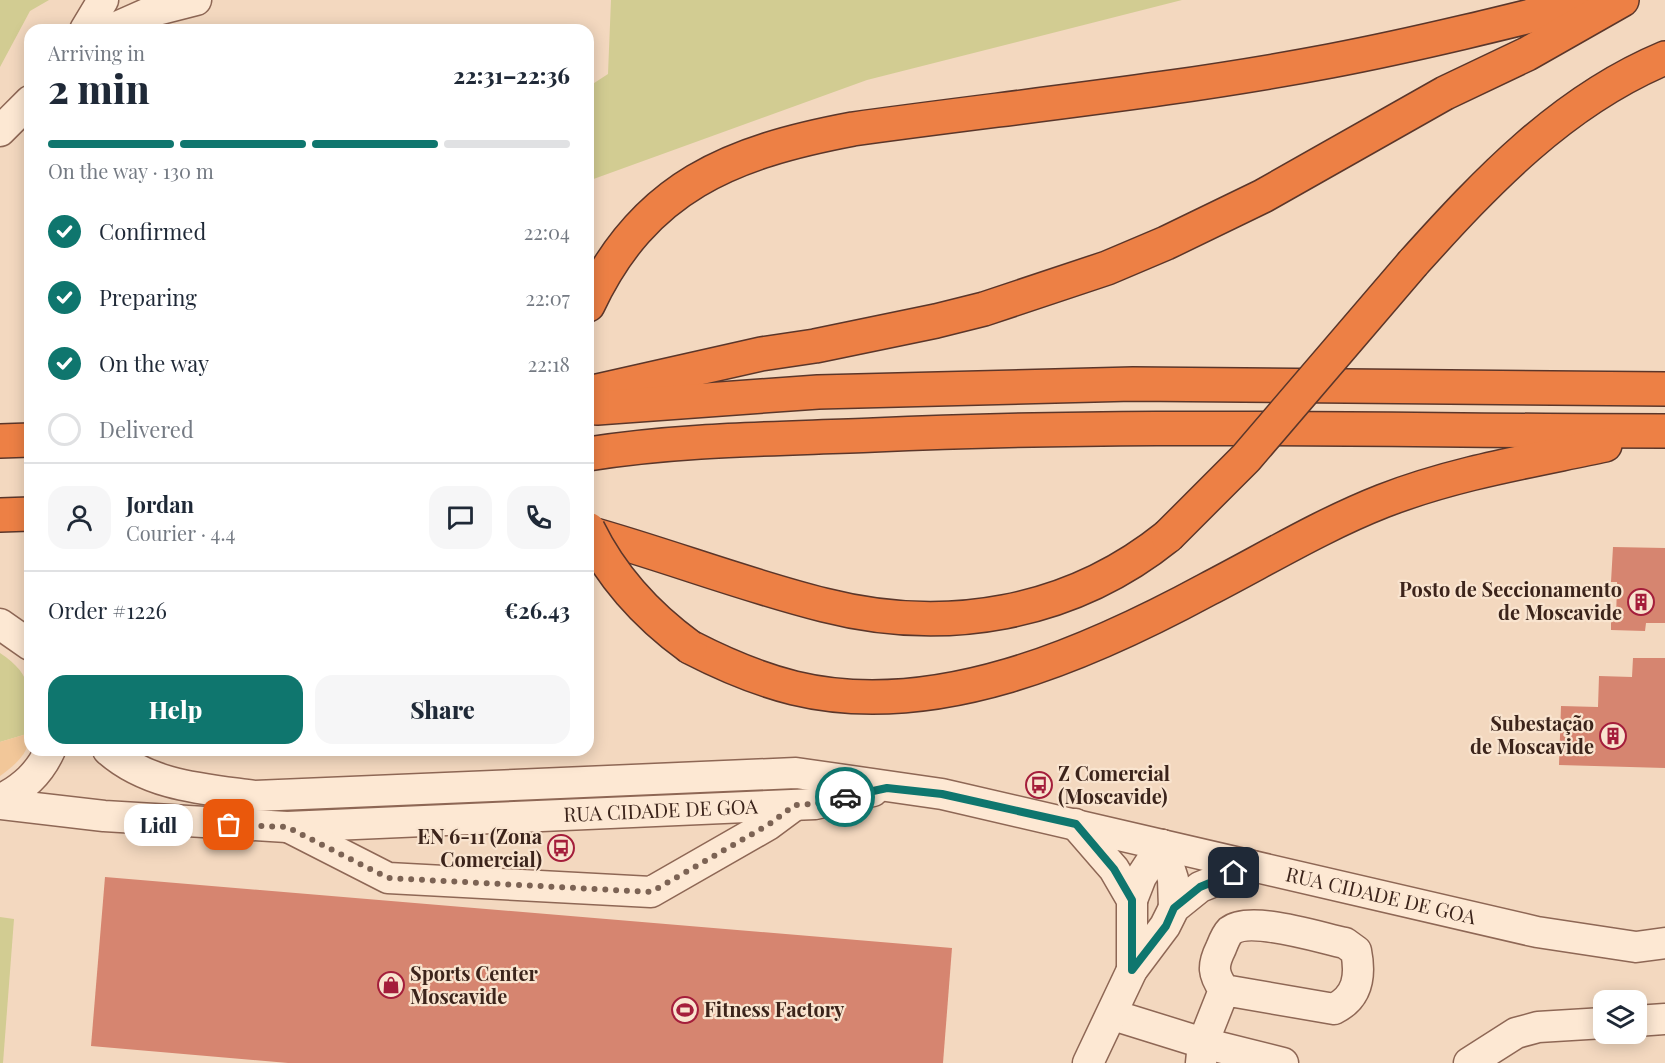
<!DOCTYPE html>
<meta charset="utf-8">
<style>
body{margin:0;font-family:"Playfair Display",serif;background:#f6f6f7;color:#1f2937;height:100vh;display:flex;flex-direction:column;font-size:22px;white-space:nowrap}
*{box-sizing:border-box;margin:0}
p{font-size:20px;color:#747a83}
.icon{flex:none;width:33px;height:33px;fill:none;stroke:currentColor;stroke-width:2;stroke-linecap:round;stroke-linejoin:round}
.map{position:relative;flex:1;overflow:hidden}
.details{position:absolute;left:24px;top:24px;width:570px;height:732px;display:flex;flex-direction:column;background:#fff;border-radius:18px;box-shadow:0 3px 15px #0003}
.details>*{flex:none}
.tools{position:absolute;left:1593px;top:990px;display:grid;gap:12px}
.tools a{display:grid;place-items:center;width:54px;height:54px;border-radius:12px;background:#fff;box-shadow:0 3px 15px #0003;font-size:30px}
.pin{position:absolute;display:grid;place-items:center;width:51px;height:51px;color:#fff;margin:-26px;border-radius:12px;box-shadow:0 3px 9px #0006}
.courier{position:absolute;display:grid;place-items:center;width:60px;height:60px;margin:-30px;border:4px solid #0f766e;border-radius:50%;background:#fff;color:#222;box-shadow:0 2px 8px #0007}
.bubble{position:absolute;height:42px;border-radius:18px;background:#fff;box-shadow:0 3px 15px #0003;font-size:20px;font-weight:800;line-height:42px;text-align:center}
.summary em{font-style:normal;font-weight:800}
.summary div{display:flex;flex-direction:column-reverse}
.summary{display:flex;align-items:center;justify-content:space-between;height:102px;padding:0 24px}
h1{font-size:39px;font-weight:800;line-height:45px}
.bar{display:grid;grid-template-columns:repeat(4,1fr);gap:9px 6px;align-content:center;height:72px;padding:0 24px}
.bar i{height:8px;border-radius:4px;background:#e0e1e3}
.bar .active{background:#0f766e}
.bar p{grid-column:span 4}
.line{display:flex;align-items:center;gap:15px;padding:0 24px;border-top:2px solid #e0e1e3}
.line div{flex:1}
.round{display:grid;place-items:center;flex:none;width:63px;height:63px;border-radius:18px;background:#f6f6f7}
ol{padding:0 24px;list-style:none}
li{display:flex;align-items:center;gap:18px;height:66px}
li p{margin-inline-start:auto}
li .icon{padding:6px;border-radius:50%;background:#0f766e;color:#fff;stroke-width:4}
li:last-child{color:#747a83}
li i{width:33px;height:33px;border:3px solid #e0e1e3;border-radius:50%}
.action{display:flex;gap:12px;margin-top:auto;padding:12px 24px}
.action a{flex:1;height:69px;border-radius:18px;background:#0f766e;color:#fff;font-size:24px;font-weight:800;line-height:69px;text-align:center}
.action a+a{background:#f6f6f7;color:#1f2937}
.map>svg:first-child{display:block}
</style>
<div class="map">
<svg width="1665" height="1063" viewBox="0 0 1665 1063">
<rect width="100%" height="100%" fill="#f3d8bf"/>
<g fill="#d2cc92">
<path d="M0 0H49L30 11 0 67Z"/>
<path d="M611 0H1182L867 80 588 181V87L608 74Z"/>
<path d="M0 653C35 676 30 695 30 733L0 742Z"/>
<path d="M0 917 14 919 3 1063H0Z"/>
</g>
<path fill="#f2c799" d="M30 733C30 753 15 765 0 776V742Z"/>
<g fill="#d68570">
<path d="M1613 547 1665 548V623H1646L1645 631 1611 630V621H1616L1617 582H1611Z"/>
<path d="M1633 658H1665V768L1559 765 1561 706 1598 707 1599 676 1632 677Z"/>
<path d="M105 877 952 948 943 1063H288L91 1046Z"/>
</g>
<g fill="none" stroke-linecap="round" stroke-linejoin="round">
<defs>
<g id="minor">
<path d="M85 30 103 0"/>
<path d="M110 30 153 11 196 0"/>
<path d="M0 131 30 101"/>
<path d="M0 624 30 645"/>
<path id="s1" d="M108 750C149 786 204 789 255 796L796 773 942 794 1537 932 1636 947 1665 943"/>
<path d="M0 800C23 788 39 774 50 750"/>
<path id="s2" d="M0 804 104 816 287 827 815 804 873 791"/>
<path d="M1075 824 1114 869 1132 900V970"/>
<path d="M290 828 388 878 651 892 768 825 795 805"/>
<path d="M1162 845 1173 879 1174 908"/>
<path d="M1132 900 1141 877 1162 845"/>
<path d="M1113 1015 1203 1043 1283 1063"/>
<path d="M1636 1021 1665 1019"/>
<path d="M1088 1063 1132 970 1165 926 1174 908 1200 887 1252 866"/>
<path d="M1201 1063 1203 1043 1224 990 1334 1009C1358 997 1361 976 1356 951L1345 943C1320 938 1250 915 1230 931 1226 935 1223 943 1221 948 1212 966 1213 974 1224 990"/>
<path d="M1469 1063 1516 1033 1538 1027 1604 1023"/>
</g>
<g id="highway">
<path d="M1413 263C1486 182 1562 101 1665 58"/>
<path d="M588 305C644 186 731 152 853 129 1012 107 1172 91 1330 61 1419 44 1507 22 1595 0"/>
<path d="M588 393 761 354 815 346 936 321 984 309 1107 268 1166 243 1263 196 1445 93 1527 54 1622 0"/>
<path d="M597 408 818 392 1133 384 1665 389"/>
<path d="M0 441 30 440"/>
<path d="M588 454C682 439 779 439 874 435 1138 423 1401 431 1665 431"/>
<path d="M0 515 30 514"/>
<path d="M588 533C667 555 744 585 824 605 945 636 1070 615 1168 536"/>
<path d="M690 647C723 664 758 679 794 688 934 722 1088 654 1208 589 1266 559 1322 525 1383 501 1455 473 1530 461 1605 445"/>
</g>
</defs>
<use href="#minor" stroke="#8e6755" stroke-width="33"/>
<use href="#highway" stroke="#5b362a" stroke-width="36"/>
<use href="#minor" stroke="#fde8d3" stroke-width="30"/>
<use href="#highway" stroke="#ed8045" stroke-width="33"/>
<defs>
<g id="highway-bridge">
<path d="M588 529C612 578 646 615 690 647"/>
<path d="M1168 536 1246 458 1413 263"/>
</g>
</defs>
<use href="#highway-bridge" stroke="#5b362a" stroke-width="36" stroke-linecap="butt"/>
<use href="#highway-bridge" stroke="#ed8045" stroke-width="33"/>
</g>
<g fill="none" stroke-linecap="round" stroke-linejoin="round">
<path stroke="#7c6354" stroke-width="6" stroke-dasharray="0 10.8" d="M229 825 287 827 388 878 651 892 768 825 795 805 815 804 845 797"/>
<path stroke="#0f766e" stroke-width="8" d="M845 797 887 788 942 794 1076 824 1114 869 1132 900V970L1166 926 1174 908 1200 887 1234 873"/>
</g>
<defs>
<symbol id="building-ring" viewBox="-11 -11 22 22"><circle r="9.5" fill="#f9e4cf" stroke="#a41e3b" stroke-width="1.5"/><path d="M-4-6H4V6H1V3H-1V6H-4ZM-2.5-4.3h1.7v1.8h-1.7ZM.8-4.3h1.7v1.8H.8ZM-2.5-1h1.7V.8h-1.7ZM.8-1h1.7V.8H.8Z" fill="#a41e3b"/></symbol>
<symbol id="bus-ring" viewBox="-11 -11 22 22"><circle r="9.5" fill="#f9e4cf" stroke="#a41e3b" stroke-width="1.5"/><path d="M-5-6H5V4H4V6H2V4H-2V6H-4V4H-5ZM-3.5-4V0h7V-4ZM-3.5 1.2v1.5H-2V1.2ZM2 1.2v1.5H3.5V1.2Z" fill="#a41e3b"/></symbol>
<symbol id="shop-ring" viewBox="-11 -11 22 22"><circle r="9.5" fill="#f9e4cf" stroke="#a41e3b" stroke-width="1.5"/><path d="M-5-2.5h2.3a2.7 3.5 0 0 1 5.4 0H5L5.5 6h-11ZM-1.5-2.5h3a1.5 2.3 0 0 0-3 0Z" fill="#a41e3b"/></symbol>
<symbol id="stadium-ring" viewBox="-11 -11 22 22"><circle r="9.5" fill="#f9e4cf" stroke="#a41e3b" stroke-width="1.5"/><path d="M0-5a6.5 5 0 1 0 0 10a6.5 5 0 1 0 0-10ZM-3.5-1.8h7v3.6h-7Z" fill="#a41e3b"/></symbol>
</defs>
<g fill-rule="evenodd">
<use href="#building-ring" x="1626" y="587" width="30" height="30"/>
<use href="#building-ring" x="1598" y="721" width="30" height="30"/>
<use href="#bus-ring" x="1024" y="770" width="30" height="30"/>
<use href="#bus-ring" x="546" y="833" width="30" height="30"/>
<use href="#shop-ring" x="376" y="970" width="30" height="30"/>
<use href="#stadium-ring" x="670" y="995" width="30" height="30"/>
</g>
<g text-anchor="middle" stroke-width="4.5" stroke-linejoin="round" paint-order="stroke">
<g font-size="20" font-weight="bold" fill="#3c241b" stroke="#f9e4cf" text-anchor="end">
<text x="1622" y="597">Posto de Seccionamento<tspan x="1622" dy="23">de Moscavide</tspan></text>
<text x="1594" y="731">Subestação<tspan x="1594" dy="23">de Moscavide</tspan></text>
<text x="1058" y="781" text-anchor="start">Z Comercial<tspan x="1058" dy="23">(Moscavide)</tspan></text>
<text x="542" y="844">EN 6-11 (Zona<tspan x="542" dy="23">Comercial)</tspan></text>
<text x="410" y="981" text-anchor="start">Sports Center<tspan x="410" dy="23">Moscavide</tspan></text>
<text x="704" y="1017" text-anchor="start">Fitness Factory</text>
</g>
<g font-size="20" fill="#3c241b" stroke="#f9e4cf">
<text dy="7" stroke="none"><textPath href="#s2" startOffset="662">RUA CIDADE DE GOA</textPath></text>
<text dy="7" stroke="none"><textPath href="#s1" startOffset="1296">RUA CIDADE DE GOA</textPath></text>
</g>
</g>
</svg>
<div class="tools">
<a><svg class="icon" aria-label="layers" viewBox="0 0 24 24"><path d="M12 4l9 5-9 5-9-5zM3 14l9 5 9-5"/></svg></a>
</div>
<div class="pin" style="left:229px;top:825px;background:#ea580c"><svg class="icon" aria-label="bag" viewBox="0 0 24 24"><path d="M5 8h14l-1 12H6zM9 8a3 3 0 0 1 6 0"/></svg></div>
<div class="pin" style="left:1234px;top:873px;background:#1f2937"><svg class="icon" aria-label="home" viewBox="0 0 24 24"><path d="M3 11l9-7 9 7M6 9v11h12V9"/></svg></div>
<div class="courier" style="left:845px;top:797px"><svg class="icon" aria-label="car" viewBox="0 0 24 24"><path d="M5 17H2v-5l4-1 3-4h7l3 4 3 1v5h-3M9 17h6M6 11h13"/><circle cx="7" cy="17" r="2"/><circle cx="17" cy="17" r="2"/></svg></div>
<div class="bubble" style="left:124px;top:804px;width:69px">Lidl</div>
<section class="details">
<div class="summary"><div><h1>2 min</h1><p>Arriving in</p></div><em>22:31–22:36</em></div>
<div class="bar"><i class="active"></i><i class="active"></i><i class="active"></i><i></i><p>On the way · 130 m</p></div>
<ol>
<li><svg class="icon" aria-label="check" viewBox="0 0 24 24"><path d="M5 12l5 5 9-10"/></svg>Confirmed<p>22:04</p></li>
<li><svg class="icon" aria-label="check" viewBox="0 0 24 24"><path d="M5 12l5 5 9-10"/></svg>Preparing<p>22:07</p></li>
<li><svg class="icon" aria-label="check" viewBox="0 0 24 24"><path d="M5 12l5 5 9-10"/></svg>On the way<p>22:18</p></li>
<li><i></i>Delivered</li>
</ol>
<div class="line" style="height:108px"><a class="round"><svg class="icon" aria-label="person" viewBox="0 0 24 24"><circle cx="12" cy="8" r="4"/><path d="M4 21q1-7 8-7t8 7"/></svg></a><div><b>Jordan</b><p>Courier · 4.4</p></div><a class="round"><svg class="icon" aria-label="chat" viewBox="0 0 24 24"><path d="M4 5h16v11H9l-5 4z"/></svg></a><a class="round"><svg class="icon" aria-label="phone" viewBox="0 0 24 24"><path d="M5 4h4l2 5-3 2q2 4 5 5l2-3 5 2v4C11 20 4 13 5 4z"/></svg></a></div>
<div class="line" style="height:78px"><div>Order #1226</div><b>€26.43</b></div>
<div class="action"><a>Help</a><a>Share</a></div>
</section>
</div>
